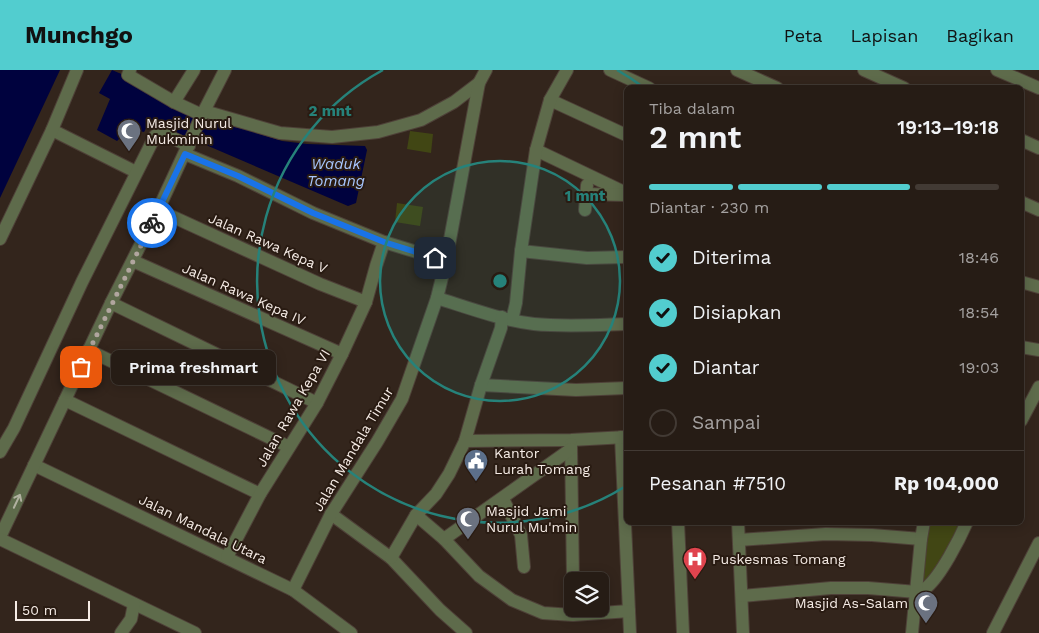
<!DOCTYPE html>
<html lang="id">
<meta charset="utf-8">
<style>
body{margin:0;font-family:"Work Sans",sans-serif;background:#322922;color:#f1f3f6;height:100vh;display:flex;flex-direction:column;font-size:19px;white-space:nowrap}
*{box-sizing:border-box;margin:0}
p{font-size:16px;color:#a4a1a0}
.icon{flex:none;width:28px;height:28px;fill:none;stroke:currentColor;stroke-width:2;stroke-linecap:round;stroke-linejoin:round}
.map{position:relative;flex:1;overflow:hidden}
.side{position:absolute;left:624px;top:15px;width:400px;height:440px;display:flex;flex-direction:column;background:#261c15;border-radius:8px;box-shadow:0 2px 12px #0003,0 0 0 1px #423a34}
.side>*{flex:none}
.buttons{position:absolute;left:564px;top:502px;display:grid;gap:10px}
.buttons a{display:grid;place-items:center;width:45px;height:45px;border-radius:8px;background:#261c15;box-shadow:0 2px 12px #0003,0 0 0 1px #423a34;font-size:25px}
.scale{position:absolute;left:15px;bottom:12px;width:75px;box-sizing:border-box;padding-left:5px;border:2px solid #f5ebe5;border-top:0;font-size:14px;line-height:18px;white-space:nowrap;color:#f5ebe5;-webkit-text-stroke:4px #291b12;paint-order:stroke}
.pin{position:absolute;display:grid;place-items:center;width:42px;height:42px;color:#fff;margin:-21px;border-radius:10px;box-shadow:0 2px 8px #0006}
.courier{position:absolute;display:grid;place-items:center;width:50px;height:50px;margin:-25px;border:4px solid #1a73e8;border-radius:50%;background:#fff;color:#222;box-shadow:0 1px 6px #0007}
.bubble{position:absolute;height:35px;border-radius:8px;background:#261c15;box-shadow:0 2px 12px #0003,0 0 0 1px #423a34;font-size:16px;font-weight:600;line-height:35px;text-align:center}
.summary em{font-style:normal;font-weight:600}
.summary div{display:flex;flex-direction:column-reverse}
.summary{display:flex;align-items:center;justify-content:space-between;height:85px;padding:0 25px}
h1{font-size:32px;font-weight:600;line-height:38px}
.bar{display:grid;grid-template-columns:repeat(4,1fr);gap:8px 5px;align-content:center;height:60px;padding:0 25px}
.bar i{height:6px;border-radius:4px;background:#423a34}
.bar .current{background:#52cdcf}
.bar p{grid-column:span 4}
.line{display:flex;align-items:center;gap:12px;padding:0 25px;border-top:1px solid #423a34}
.line div{flex:1}
ol{padding:0 25px;list-style:none}
li{display:flex;align-items:center;gap:15px;height:55px}
li p{margin-inline-start:auto}
li .icon{padding:5px;border-radius:50%;background:#52cdcf;color:#111;stroke-width:4}
li:last-child{color:#a4a1a0}
li i{width:28px;height:28px;border:2px solid #423a34;border-radius:50%}
header{display:flex;align-items:center;gap:30px;box-sizing:border-box;height:70px;padding:0 25px;background:#52cdcf;color:#111}
header strong{font-size:24px}
nav{display:flex;gap:28px;margin-inline-start:auto;font-size:18px}
.map>svg:first-child{display:block}
</style>
<header>
<strong>Munchgo</strong>
<nav><a>Peta</a><a>Lapisan</a><a>Bagikan</a></nav>
</header>
<div class="map">
<svg width="1039" height="563" viewBox="0 0 1039 563">
<rect width="100%" height="100%" fill="#33251c"/>
<g fill="#414614">
<path d="M410 61 433 64 431 83 407 79Z"/>
<path d="M397 133 423 137 420 156 395 152Z"/>
<path d="M930 453H964L921 544C921 514 922 482 930 453Z"/>
</g>
<g fill="#00023e">
<path d="M0 0H60L0 128Z"/>
<path d="M112 0 126 6 190 44 214 53 244 59 282 71 307 74 365 76 367 80 356 133 348 136 150 51 144 62 129 59 117 71 97 60 110 29 99 23Z"/>
</g>
<g fill="none" stroke-linecap="round" stroke-linejoin="round">
<defs>
<g id="minor">
<path d="M130 0 128 5 174 32 202 45"/>
<path d="M610 0 649 18"/>
<path d="M737 0 777 18"/>
<path d="M864 0 904 18"/>
<path d="M997 0 1039 18"/>
<path d="M550 30 626 65"/>
<path d="M174 32 194 0"/>
<path d="M204 41 280 63 332 67 378 62 421 50 454 32 479 13"/>
<path d="M52 60 136 102"/>
<path d="M1021 70 1039 78"/>
<path d="M536 80 626 123"/>
<path d="M185 84 238 106 313 143 384 172 446 191"/>
<path d="M586 124 624 125"/>
<path d="M1021 132 1039 140"/>
<path d="M158 140 320 214 366 232"/>
<path d="M585 140 587 115"/>
<path d="M0 169 52 60 77 0"/>
<path d="M521 181 587 188 626 187"/>
<path d="M133 191 342 284"/>
<path d="M1021 212 1039 217"/>
<path d="M437 228C469 238 501 250 534 254 564 257 596 255 626 254"/>
<path d="M111 233 317 333"/>
<path d="M512 250 516 233 521 181 536 80 550 30 567 0"/>
<path d="M1021 277 1039 280"/>
<path d="M88 280 289 377"/>
<path d="M481 315 576 320 626 318"/>
<path d="M65 330 260 424"/>
<path d="M1021 351 1039 317"/>
<path d="M621 367 630 563"/>
<path d="M465 371 571 370 626 367"/>
<path d="M571 374 573 511"/>
<path d="M0 382 14 358 82 212 155 66 160 62 189 76"/>
<path d="M34 395 293 520 351 563"/>
<path d="M503 429 521 465 524 497"/>
<path d="M331 444 391 488 440 540 466 563"/>
<path d="M416 445 444 469 479 506 512 530 543 543 573 545 629 541"/>
<path d="M678 452 683 563"/>
<path d="M738 452 743 563"/>
<path d="M0 467 111 233 158 140 202 45 225 0"/>
<path d="M0 469 195 563"/>
<path d="M444 469 571 379"/>
<path d="M739 470 826 464 872 465 921 469"/>
<path d="M227 487 260 424 317 333 342 284 366 232 376 196 384 172"/>
<path d="M391 488 416 445 436 424 449 404 465 371 481 315 501 258 502 247"/>
<path d="M293 520 331 444 377 372 402 329 437 228 446 191 479 13 486 0"/>
<path d="M742 526 831 518H868L917 522C921 521 924 520 927 517 941 505 959 470 967 452"/>
<path d="M121 563 131 549 134 534"/>
<path d="M912 563 921 469 924 452"/>
<path d="M993 563 1039 473"/>
</g>
</defs>
<use href="#minor" stroke="#4e4138" stroke-width="14"/>
<use href="#minor" stroke="#5e6b4b" stroke-width="12"/>
</g>
<defs><path id="oneway-shaft" d="M-6 0H5M1.5-3L5.5 0L1.5 3" fill="none" stroke-width="1.6" stroke-linecap="round" stroke-linejoin="round" transform="scale(1.25)"/></defs>
<use stroke="#b1b1a0" href="#oneway-shaft" transform="translate(17 431) rotate(-65)"/>
<g fill="none" stroke-linecap="round" stroke-linejoin="round">
<path stroke="#b1a69f" stroke-width="5" stroke-dasharray="0 9" d="M81 297 152 153"/>
<path stroke="#1a73e8" stroke-width="6" d="M152 153 185 84 238 106 313 143 384 172 435 188"/>
</g>
<circle cx="500" cy="211" r="120" fill="#26827a" fill-opacity=".12"/>
<g fill="none" stroke="#26827a" stroke-width="2.5">
<circle cx="500" cy="211" r="120"/>
<path d="M626 416A241 241 0 1 1 383 0M617 0A241 241 0 0 1 643 17"/>
</g>
<defs>
<symbol id="mosque-pin" viewBox="-11 -11 22 30"><path d="M0 17L-7.5 6A9.5 9.5 0 1 1 7.5 6Z" fill="#6b7280" stroke="#291b12"/><path d="M3.5-4.9A6 6 0 1 0 3.5 4.9A5 5 0 1 1 3.5-4.9Z" fill="#fff"/></symbol>
<symbol id="civic-pin" viewBox="-11 -11 22 30"><path d="M0 17L-7.5 6A9.5 9.5 0 1 1 7.5 6Z" fill="#5c6f8a" stroke="#291b12"/><path d="M-.6-6.5H3V-4.5H.6V-3L4-1V1h2V6H-6V1h2V-1L-.6-3ZM-1.2 2.5V6h2.4V2.5Z" fill="#fff"/></symbol>
<symbol id="hospital-pin" viewBox="-11 -11 22 30"><path d="M0 17L-7.5 6A9.5 9.5 0 1 1 7.5 6Z" fill="#e0444e" stroke="#291b12"/><path d="M-5-5h3v3.5h4V-5h3V5h-3V1.5h-4V5h-3Z" fill="#fff"/></symbol>
</defs>
<g fill-rule="evenodd">
<use href="#mosque-pin" x="115" y="47" width="28" height="38"/>
<use href="#civic-pin" x="462" y="377" width="28" height="38"/>
<use href="#mosque-pin" x="454" y="435" width="28" height="38"/>
<use href="#hospital-pin" x="681" y="475" width="28" height="38"/>
<use href="#mosque-pin" x="912" y="519" width="28" height="38"/>
</g>
<g text-anchor="middle" stroke-width="4" stroke-linejoin="round" paint-order="stroke">
<g font-size="14" fill="#f5ebe5" stroke="#291b12" text-anchor="start">
<text x="146" y="58">Masjid Nurul<tspan x="146" dy="16">Mukminin</tspan></text>
<text x="494" y="388">Kantor<tspan x="494" dy="16">Lurah Tomang</tspan></text>
<text x="486" y="446">Masjid Jami<tspan x="486" dy="16">Nurul Mu'min</tspan></text>
<text x="712" y="494">Puskesmas Tomang</text>
<text x="908" y="538" text-anchor="end">Masjid As-Salam</text>
</g>
<g font-size="14" fill="#f5ebe5" stroke="#291b12">
<text transform="translate(268 173) rotate(24)" y="5">Jalan Rawa Kepa V</text>
<text transform="translate(244 224) rotate(24)" y="5">Jalan Rawa Kepa IV</text>
<text transform="translate(293 338) rotate(-60)" y="5">Jalan Rawa Kepa VI</text>
<text transform="translate(353 379) rotate(-59)" y="5">Jalan Mandala Timur</text>
<text transform="translate(203 459) rotate(26)" y="5">Jalan Mandala Utara</text>
</g>
<g font-size="15" font-style="italic" fill="#a8c7ff" stroke="#291b12">
<text x="336" y="99">Waduk<tspan x="336" dy="17">Tomang</tspan></text>
</g>
</g>
<circle cx="500" cy="211" r="8" fill="#26827a" stroke="#291b12" stroke-width="2.5"/>
<g font-size="15" text-anchor="middle" font-weight="bold" fill="#26827a" stroke="#291b12" stroke-width="4" stroke-linejoin="round" paint-order="stroke">
<text x="330" y="46">2 mnt</text>
<text x="585" y="131">1 mnt</text>
</g>
</svg>
<div class="buttons">
<a><svg class="icon" aria-label="layers" viewBox="0 0 24 24"><path d="M12 4l9 5-9 5-9-5zM3 14l9 5 9-5"/></svg></a>
</div>
<div class="scale">50 m</div>
<div class="pin" style="left:81px;top:297px;background:#ea580c"><svg class="icon" aria-label="bag" viewBox="0 0 24 24"><path d="M5 8h14l-1 12H6zM9 8a3 3 0 0 1 6 0"/></svg></div>
<div class="pin" style="left:435px;top:188px;background:#1f2937"><svg class="icon" aria-label="home" viewBox="0 0 24 24"><path d="M3 11l9-7 9 7M6 9v11h12V9"/></svg></div>
<div class="courier" style="left:152px;top:153px"><svg class="icon" aria-label="bike" viewBox="0 0 24 24"><circle cx="6" cy="16" r="4"/><circle cx="18" cy="16" r="4"/><path d="M6 16l4-8h5l3 8M10 8l3 8H6M13 5h3"/></svg></div>
<div class="bubble" style="left:111px;top:280px;width:165px">Prima freshmart</div>
<section class="side">
<div class="summary"><div><h1>2 mnt</h1><p>Tiba dalam</p></div><em>19:13–19:18</em></div>
<div class="bar"><i class="current"></i><i class="current"></i><i class="current"></i><i></i><p>Diantar · 230 m</p></div>
<ol>
<li><svg class="icon" aria-label="check" viewBox="0 0 24 24"><path d="M5 12l5 5 9-10"/></svg>Diterima<p>18:46</p></li>
<li><svg class="icon" aria-label="check" viewBox="0 0 24 24"><path d="M5 12l5 5 9-10"/></svg>Disiapkan<p>18:54</p></li>
<li><svg class="icon" aria-label="check" viewBox="0 0 24 24"><path d="M5 12l5 5 9-10"/></svg>Diantar<p>19:03</p></li>
<li><i></i>Sampai</li>
</ol>
<div class="line" style="height:65px"><div>Pesanan #7510</div><b>Rp 104,000</b></div>
</section>
</div>
